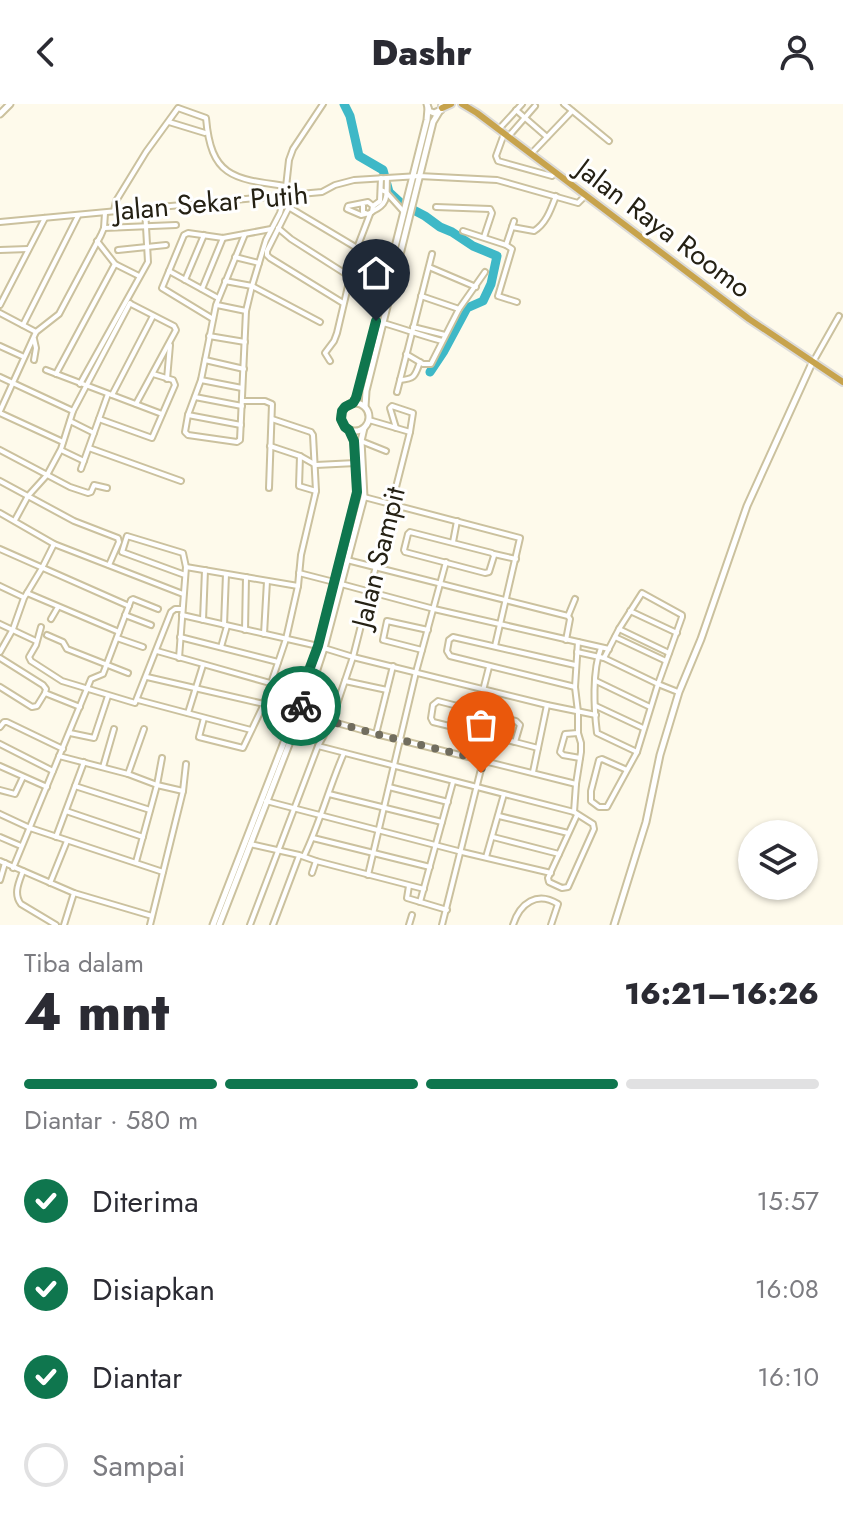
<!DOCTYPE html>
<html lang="id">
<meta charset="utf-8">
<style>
body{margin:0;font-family:Jost,sans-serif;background:#f2f2f3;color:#2b2b33;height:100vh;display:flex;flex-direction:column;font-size:30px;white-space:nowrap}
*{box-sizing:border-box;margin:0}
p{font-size:26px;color:#7c7c81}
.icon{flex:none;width:44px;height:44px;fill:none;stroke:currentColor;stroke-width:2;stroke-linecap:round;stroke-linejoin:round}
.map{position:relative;height:821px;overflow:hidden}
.details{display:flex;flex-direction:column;background:#fff;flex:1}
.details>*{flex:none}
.controls{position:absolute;left:738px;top:716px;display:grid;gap:16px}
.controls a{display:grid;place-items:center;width:80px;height:80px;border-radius:50%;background:#fff;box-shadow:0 2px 6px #0004;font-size:40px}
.pin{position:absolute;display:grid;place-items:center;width:68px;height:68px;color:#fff;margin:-82px -34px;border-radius:50% 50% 50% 0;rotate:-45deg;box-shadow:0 0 8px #0007}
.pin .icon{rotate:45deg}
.courier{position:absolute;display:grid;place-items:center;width:80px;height:80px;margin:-40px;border:6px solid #0f764e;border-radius:50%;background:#fff;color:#222;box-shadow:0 2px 10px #0007}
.summary em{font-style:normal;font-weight:800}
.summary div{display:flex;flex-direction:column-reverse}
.summary{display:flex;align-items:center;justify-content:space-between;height:136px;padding:0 24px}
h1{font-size:52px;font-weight:800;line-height:60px}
.bar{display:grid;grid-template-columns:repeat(4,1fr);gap:12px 8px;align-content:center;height:96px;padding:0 24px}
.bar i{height:10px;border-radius:6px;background:#e1e1e2}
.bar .current{background:#0f764e}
.bar p{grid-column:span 4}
ol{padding:0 24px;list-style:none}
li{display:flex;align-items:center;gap:24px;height:88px}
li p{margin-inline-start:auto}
li .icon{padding:8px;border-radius:50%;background:#0f764e;color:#fff;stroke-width:4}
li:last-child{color:#7c7c81}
li i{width:44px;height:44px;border:4px solid #e1e1e2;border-radius:50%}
header{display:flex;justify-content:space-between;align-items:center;height:104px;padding:0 24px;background:#fff;font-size:36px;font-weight:800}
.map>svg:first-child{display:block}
</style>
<header><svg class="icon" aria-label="back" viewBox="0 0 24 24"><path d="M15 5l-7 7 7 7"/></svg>Dashr<svg class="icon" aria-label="person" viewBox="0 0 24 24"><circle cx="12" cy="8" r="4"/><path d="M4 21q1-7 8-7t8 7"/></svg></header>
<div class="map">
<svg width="843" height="821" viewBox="0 0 843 821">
<rect width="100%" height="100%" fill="#fefaeb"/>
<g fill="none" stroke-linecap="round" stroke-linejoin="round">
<path stroke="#3eb8c7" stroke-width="9" d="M344 0 350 12 359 52 383 66 389 88 402 100 425 112 440 123 452 128 473 142 497 152 491 180 483 197 467 204 444 247 430 268"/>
<defs>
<g id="minor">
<path d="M564 0 609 37"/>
<path d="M516 6 547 33"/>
<path d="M169 18 205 29"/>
<path d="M499 25 522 0"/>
<path d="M504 30 496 52 498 57 552 72 555 69"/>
<path d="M508 33 535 2"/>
<path d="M531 50 572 7"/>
<path d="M381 86 386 88 404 108"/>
<path d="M363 101V108L368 110 372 108 373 102 368 98 348 102 347 105 361 111 365 110"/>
<path d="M373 102 380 97 381 74"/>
<path d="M436 103 490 105 492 109 484 133"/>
<path d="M114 107 116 97 146 48 178 4 206 14C211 73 233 75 286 82"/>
<path d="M373 107C390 99 386 90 387 74"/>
<path d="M514 117 506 141 512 145 498 192 517 198"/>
<path d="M0 118 300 90 322 88 335 81 354 76 419 72 497 76 578 99 585 92"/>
<path d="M512 123 534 127C546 120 551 105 556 92"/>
<path d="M104 124 176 121"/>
<path d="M278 124 291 135 349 172"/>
<path d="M463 127 506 141"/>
<path d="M245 130 216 201 201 276 188 311 185 328 188 331 237 338 240 336 246 207 252 182 266 136 280 109 285 92 289 56 293 45 323 0"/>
<path d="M97 137 115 160 139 172"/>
<path d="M0 146 28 145"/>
<path d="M118 146 166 141"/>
<path d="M235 153 259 159"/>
<path d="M429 163 476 183"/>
<path d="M169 167 218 194"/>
<path d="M185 176 204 131"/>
<path d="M225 177 252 182 320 218"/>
<path d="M202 185 223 134"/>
<path d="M421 192 459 205"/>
<path d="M343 199 270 154 267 151V147L288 105 290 104 357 144"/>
<path d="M131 200 174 222 176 226 136 300"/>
<path d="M0 201 45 114"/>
<path d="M217 201 246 207"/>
<path d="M0 209 36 228"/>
<path d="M213 215 162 184 184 131 188 129 223 134 271 125"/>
<path d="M376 217C399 223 419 231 442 237"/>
<path d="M23 221 78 112"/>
<path d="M413 223 445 231"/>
<path d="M209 232 245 238"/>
<path d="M34 235 36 244 34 256"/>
<path d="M0 242 24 253"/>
<path d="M406 250 423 260H431L459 205 485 168"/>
<path d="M205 256 244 265"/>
<path d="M330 257 325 249 334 237 337 229 357 144 370 110"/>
<path d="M813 258 839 212"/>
<path d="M46 266 162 310"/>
<path d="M56 270 115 160"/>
<path d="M0 273 73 307"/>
<path d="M167 275 170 241"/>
<path d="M201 276 242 284"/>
<path d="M400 276C415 275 415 272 420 258"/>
<path d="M80 280 148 158 145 105"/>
<path d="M397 288 432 150"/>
<path d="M112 291 153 212"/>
<path d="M195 293 242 302"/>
<path d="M243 297H265L272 300 269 384"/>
<path d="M0 307 36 228 59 210 101 131 104 124 105 109"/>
<path d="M0 309 63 338"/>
<path d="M188 311 241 321"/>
<path d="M99 315 152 334 175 281 173 276 153 270"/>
<path d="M70 317 94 329"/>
<path d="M396 324 390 304 392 302 413 309 410 328"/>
<path d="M361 337 386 347"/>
<path d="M270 342 300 352 316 361 356 359"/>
<path d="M89 344 181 377"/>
<path d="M0 346 70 383 88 389 91 388 94 381 107 384"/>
<path d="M61 346 84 357"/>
<path d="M300 352 299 382 316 387"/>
<path d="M81 365 108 290"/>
<path d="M0 377 74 417 118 434 119 438 109 461"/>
<path d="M364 393 520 434 495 542"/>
<path d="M0 409 54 440 183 490"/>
<path d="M15 416 28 392 47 371 61 345 73 307 130 199"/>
<path d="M410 428 492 449 494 452 489 468 485 469 405 448 404 446 408 430Z"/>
<path d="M453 438 457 417"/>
<path d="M0 445 129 502"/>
<path d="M494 450 516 455"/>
<path d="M347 456 568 512 570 515 566 536"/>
<path d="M186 463 298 482"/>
<path d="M299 469 334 478"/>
<path d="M341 480 434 505 578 538 575 583 578 608V629L581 639V648L576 680 574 708"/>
<path d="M0 482 23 493"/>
<path d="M27 489 119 528"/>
<path d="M630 507 677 529"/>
<path d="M125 511 151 521"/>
<path d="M182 511 318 542"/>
<path d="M568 512 575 495"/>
<path d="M51 515 58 503"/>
<path d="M203 516 205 466"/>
<path d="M0 520 36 537"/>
<path d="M224 521 226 470"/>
<path d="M41 523 36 541 29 553 31 557 62 577 135 599 171 508 175 505H182"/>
<path d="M619 525 669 549"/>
<path d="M245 526 246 473"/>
<path d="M264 530 267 477"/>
<path d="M47 531 63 538 67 545 128 569"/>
<path d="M180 533 278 558"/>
<path d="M615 533 666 557"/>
<path d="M117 534 143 543"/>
<path d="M578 538 609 545"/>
<path d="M221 543 227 522"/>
<path d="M324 544 353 553 547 601 596 611"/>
<path d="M601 544C592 567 594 605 597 629L637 648"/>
<path d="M422 546 383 536 387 517 428 526"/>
<path d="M157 547 270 579"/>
<path d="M0 548 13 525 24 494 42 464 54 440"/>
<path d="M577 548 604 554 658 580 678 588"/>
<path d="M0 554 43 581 46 585 45 589 80 603"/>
<path d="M179 554 186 463 183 449 127 432 122 448 185 471"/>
<path d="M604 554 619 525 642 489 682 511V513L658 580 637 648 607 703H599L591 697V687L599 656 602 655 627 666"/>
<path d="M147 573 290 606"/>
<path d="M345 577 387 586"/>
<path d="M596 577 650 603"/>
<path d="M0 583 32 603 37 602 45 589"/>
<path d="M575 583 450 552 447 547 449 536 453 533 575 561"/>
<path d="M138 596 251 626"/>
<path d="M438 597 516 617 520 621 515 638 433 618 431 614 433 601Z"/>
<path d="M596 602 643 624"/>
<path d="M478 606 489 563"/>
<path d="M188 609 203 561"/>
<path d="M305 610 376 630 576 680"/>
<path d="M204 614 199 633 243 644 264 600 286 535 298 482 301 451 316 387 313 331 311 328 272 315"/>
<path d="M0 623 4 618H7L63 645"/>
<path d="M70 629 94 634 108 592"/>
<path d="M578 629 565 630 560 648 563 651 580 654"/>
<path d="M376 630 393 562"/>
<path d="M515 638 538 644"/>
<path d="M0 640 53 667"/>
<path d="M318 642 574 708 593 720 594 725 568 783 562 784 549 778 548 774 577 711"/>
<path d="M59 652 128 670 157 681 183 687"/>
<path d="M467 652 473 628"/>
<path d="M0 662 47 683"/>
<path d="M103 663 114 625"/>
<path d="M533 668 547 601"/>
<path d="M128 670 144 625"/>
<path d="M75 682 150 706"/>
<path d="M389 683 448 698"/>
<path d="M0 686 15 690 23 673"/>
<path d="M329 690 442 718"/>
<path d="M266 697 462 748 551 769"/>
<path d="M66 707 143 733"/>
<path d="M0 710 30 724 163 768"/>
<path d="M499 712 568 729"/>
<path d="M0 733 21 742"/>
<path d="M56 733 84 658"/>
<path d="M493 733 559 750"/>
<path d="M313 734 430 763"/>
<path d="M250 740 299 751 316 757 424 785"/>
<path d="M304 752C320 719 329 683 344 649"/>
<path d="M486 753 504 690"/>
<path d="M0 757 74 789 152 812"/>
<path d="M136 758 157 681 162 654"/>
<path d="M13 764 91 575 103 570 131 496 133 495 158 505"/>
<path d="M23 767C19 778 13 790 21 800L56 821"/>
<path d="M312 769 316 757"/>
<path d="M368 771 416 568 446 458"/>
<path d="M0 776 5 759"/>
<path d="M50 779 67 737"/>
<path d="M409 782 407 794 447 806"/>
<path d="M420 798 453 678"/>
<path d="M64 821 74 789"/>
<path d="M150 821 183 687 186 660"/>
<path d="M250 821 318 642 331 618 353 553 410 328 369 316"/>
<path d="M273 821 299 752"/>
<path d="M409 821 412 811"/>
<path d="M442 821 483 657"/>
<path d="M513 821C520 799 537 787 558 800L551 821"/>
</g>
<g id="secondary">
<path d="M427 0 429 7 434 9 441 6 442 0"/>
<path d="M0 10 10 0"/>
<path d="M353 299 359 286 427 16 428 4"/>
<circle cx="355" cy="313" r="14"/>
<path d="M365 303 366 287 433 18 439 8"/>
<path d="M296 601 318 542 357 388 354 337 349 326"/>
<circle cx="297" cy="609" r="8"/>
<path d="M304 605 324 544 364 393 361 337 364 324"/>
<path d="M213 821 293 615"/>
<path d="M219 821 298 617"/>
<path d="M614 821 646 718 660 651 679 588 701 535 747 402 812 259"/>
</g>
<g id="trunk">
<path d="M462 0 477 9 749 215 843 278"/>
<path d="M442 4 451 0"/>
</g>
</defs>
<use href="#minor" stroke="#cbc19e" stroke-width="8"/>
<use href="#secondary" stroke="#cbc19e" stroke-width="9"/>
<use href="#trunk" stroke="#dcdbd9" stroke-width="10"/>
<use href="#minor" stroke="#fff" stroke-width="4"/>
<use href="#secondary" stroke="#fff" stroke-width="5"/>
<use href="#trunk" stroke="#c7a34c" stroke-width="6"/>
</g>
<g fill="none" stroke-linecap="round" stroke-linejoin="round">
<path stroke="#716d5f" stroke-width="8" stroke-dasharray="0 14.4" d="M301 602 304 605 305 610 376 630 483 656 481 669"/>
<path stroke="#0f764e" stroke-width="10" d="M301 602 296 601 318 542 357 388 354 337 349 326 345 323 341 315 342 307 345 303 353 299 356 294 376 217"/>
</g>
<g text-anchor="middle" stroke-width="6" stroke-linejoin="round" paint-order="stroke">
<g font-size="28" fill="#252114" stroke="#fff">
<text transform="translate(211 98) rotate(-5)" y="10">Jalan Sekar Putih</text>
<text transform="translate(664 124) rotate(37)" y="10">Jalan Raya Roomo</text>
<text transform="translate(378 453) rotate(-76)" y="10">Jalan Sampit</text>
</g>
</g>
</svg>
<div class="controls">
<a><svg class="icon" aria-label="layers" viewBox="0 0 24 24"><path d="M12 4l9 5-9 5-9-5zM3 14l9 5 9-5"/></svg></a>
</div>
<div class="pin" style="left:481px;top:669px;background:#ea580c"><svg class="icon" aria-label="bag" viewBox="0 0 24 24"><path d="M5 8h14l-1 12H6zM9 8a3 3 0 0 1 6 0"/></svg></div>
<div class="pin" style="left:376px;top:217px;background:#1f2937"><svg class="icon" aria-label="home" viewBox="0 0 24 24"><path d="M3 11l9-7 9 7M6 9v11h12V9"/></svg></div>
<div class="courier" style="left:301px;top:602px"><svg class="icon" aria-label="bike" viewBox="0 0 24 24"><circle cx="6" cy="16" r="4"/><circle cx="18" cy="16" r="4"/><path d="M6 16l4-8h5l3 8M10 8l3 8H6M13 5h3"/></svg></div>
</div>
<section class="details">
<div class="summary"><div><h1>4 mnt</h1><p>Tiba dalam</p></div><em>16:21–16:26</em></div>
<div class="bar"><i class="current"></i><i class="current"></i><i class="current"></i><i></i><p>Diantar · 580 m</p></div>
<ol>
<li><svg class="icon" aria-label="check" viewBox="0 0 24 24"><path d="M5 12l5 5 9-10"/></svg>Diterima<p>15:57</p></li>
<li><svg class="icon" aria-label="check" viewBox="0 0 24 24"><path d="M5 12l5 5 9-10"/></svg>Disiapkan<p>16:08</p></li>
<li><svg class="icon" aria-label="check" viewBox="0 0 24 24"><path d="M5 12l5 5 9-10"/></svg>Diantar<p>16:10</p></li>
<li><i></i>Sampai</li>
</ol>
</section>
